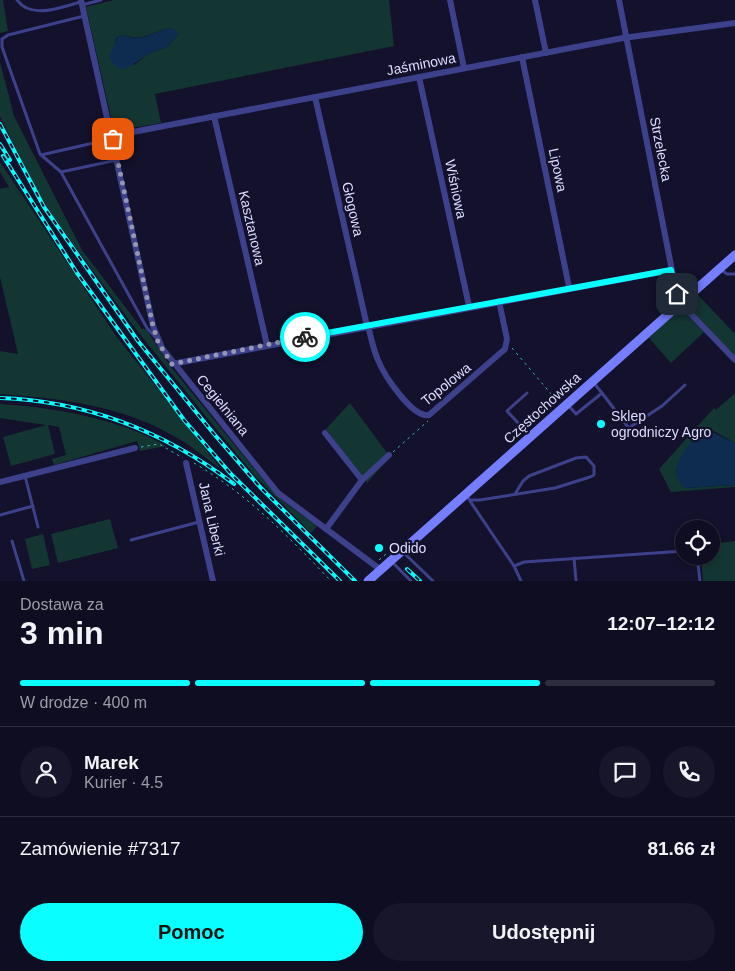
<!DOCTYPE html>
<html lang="pl">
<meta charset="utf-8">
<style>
body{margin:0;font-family:Helvetica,sans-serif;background:#17162a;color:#f1f3f6;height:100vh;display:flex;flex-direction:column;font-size:19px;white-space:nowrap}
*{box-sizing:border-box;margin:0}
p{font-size:16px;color:#9b9ca5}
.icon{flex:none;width:28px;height:28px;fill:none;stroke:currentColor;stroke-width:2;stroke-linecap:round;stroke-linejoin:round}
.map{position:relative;height:581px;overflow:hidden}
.side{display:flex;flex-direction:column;background:#0e0d21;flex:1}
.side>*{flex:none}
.buttons{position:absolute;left:675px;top:520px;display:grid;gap:10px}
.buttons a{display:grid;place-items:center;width:45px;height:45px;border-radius:50%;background:#0e0d21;box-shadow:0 2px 8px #0003,0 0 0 1px #2e2d3f;font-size:25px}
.pin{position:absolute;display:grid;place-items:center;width:42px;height:42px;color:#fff;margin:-21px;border-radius:10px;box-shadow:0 2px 8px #0006}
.courier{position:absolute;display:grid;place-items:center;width:50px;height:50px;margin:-25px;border:4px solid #09ffff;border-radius:50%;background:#fff;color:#222;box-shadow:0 1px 6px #0007}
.head em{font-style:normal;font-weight:700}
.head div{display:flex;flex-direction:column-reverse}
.head{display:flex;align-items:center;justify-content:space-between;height:85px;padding:0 20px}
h1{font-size:32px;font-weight:700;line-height:38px}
.bar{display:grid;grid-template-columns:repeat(4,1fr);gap:8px 5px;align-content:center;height:60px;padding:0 20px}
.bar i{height:6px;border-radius:4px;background:#2e2d3f}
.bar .current{background:#09ffff}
.bar p{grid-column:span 4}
.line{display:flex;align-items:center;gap:12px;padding:0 20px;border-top:1px solid #2e2d3f}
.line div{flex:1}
.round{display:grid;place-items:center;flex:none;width:52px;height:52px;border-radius:26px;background:#17162a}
.primary-button{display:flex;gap:10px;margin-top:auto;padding:10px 20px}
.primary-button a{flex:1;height:58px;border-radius:30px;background:#09ffff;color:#111;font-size:20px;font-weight:700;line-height:58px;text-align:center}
.primary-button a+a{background:#17162a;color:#f1f3f6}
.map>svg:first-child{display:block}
</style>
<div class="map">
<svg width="735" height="581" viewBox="0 0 735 581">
<rect width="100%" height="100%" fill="#13112c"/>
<g fill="#143632" fill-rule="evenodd">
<path d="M0 0H3L8 31 0 33Z"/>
<path d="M114 0H389L394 46 155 94 161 123 114 131 86 7ZM171 28 178 35 167 47 148 54 134 65 115 43 116 38 122 35C147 42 149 32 171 28Z"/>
<path d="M0 62 14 116 82 250 142 329H146L171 367 265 482 285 503 317 526 311 533 255 476 207 418 131 323 53 216 35 187 0 116Z"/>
<path d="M0 162 116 336 221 469C204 457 188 443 170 434 119 405 57 398 0 394V351L18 354 0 277V189L9 187 0 172Z"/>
<path d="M698 295 735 334V357L690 310 691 301Z"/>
<path d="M675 314 687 315 704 332 671 363 649 338Z"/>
<path d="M735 393V443L712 430 676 471 679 481 686 488 735 485V487L671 492 659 469 714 408 716 410Z"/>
<path d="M350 403 390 457 367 483 326 429Z"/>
<path d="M0 404C52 407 121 419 166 446L140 451 137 441 54 465 52 459 66 455 59 427 48 425 55 454 11 466 3 437 46 425 0 418Z"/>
<path d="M110 519 118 548 58 563 51 534Z"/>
<path d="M43 534 50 565 32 569 25 539Z"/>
<path d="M735 541V581H703L701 556H711V544Z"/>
</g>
<g fill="#0d2c50">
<path d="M171 28 177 31 178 35 167 47 148 54 128 68 118 69 109 58 117 38 122 35C147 43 149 32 171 28Z"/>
<path d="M708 430 735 443V485L686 488C661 474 690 436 708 430Z"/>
</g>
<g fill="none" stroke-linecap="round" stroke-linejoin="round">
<g stroke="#31bfa9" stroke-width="1" stroke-dasharray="2.5 4" stroke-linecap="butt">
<path d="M512 348 558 402"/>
<path d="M141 447 159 444 183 458"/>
<path d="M393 452 428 421"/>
<path d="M194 463C247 494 289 537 331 581"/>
<path d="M379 560 393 548"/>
</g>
<g stroke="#3d418b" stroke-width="3">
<path d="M17 0C31 20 61 7 81 2"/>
<path d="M82 5 101 0"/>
<path d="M84 16 8 35 2 39V47L40 154 61 172 147 328 156 338"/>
<path d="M41 155 111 139"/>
<path d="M61 172 117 160"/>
<path d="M720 269 727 274H735"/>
<path d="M527 393 507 411 530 436"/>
<path d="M602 393 628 427"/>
<path d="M568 405 576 414 602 393 593 382"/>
<path d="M615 437 662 406 685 385"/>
<path d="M25 476 38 527"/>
<path d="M465 495 470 500H480L555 488 590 477 594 475V466L586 457 576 458 529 476 523 481 515 494"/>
<path d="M470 501 514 566 521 581"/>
<path d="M0 515 33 506"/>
<path d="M131 540 199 522"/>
<path d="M12 541 24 581"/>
<path d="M403 552 433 581"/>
<path d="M697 556 700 581"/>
<path d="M574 558 576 581"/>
<path d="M391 561 411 581"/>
<path d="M514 566 524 562 684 551"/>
</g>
<g stroke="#3d418b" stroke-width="6">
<path d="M81 0 153 326 162 348 278 493 381 570"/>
<path d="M450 0 464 68"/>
<path d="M535 0 546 53"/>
<path d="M619 0 676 291 686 309 735 360"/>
<path d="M522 57 569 287"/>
<path d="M419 77 469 306"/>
<path d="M315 97 367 326"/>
<path d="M214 116 267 345"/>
<path d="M112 136 623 38 735 23"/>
<path d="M368 326C371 337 373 349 378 360 384 375 412 418 429 415L505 349 507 339 499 301"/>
<path d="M172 364 671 270"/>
<path d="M325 433 362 480 326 529"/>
<path d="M186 463 213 581"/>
<path d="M362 480 389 455"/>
<path d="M0 482 135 448"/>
</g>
<path stroke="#747eff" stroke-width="9" d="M368 581 735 255"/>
<defs>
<g id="rail">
<path d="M0 124 44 207 138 341 214 434 260 487 355 581"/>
<path d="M0 144 10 160"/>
<path d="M3 156 77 273 184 420 231 474 340 581"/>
<path d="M0 398C87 401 165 432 234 484"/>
<path d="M407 569 420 581"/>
</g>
</defs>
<use href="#rail" stroke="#09ffff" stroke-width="4"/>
<use href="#rail" stroke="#13112c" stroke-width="2" stroke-dasharray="5.5" stroke-linecap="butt"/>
</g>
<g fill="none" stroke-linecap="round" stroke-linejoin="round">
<path stroke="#9696b5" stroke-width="5" stroke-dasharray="0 9" d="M113 139 153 326 158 342 172 364 305 337"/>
<path stroke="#09ffff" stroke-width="6" d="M305 337 671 270 677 294"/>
</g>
<g fill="#09ffff" stroke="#13112c" stroke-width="2">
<circle cx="601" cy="424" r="5"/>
<circle cx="379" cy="548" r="5"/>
</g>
<g text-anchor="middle" stroke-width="4.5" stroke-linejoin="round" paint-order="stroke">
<g font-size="14" fill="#ddf" stroke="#13112c">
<text transform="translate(421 64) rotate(-11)" y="5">Jaśminowa</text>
<text transform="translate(661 149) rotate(79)" y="5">Strzelecka</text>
<text transform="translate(558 170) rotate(78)" y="5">Lipowa</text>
<text transform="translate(456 189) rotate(78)" y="5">Wiśniowa</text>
<text transform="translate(353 209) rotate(77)" y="5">Głogowa</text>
<text transform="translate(252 228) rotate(77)" y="5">Kasztanowa</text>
<text transform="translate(446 384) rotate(-39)" y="5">Topolowa</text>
<text transform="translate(223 405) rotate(51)" y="5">Cegielniana</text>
<text transform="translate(542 408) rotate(-42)" y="5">Częstochowska</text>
<text transform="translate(212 519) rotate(77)" y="5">Jana Liberki</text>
</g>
<g font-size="14" fill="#ddf" stroke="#13112c" text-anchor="start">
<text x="611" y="421">Sklep<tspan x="611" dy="16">ogrodniczy Agro</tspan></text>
<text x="389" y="553">Odido</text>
</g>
</g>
</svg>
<div class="buttons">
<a><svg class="icon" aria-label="locate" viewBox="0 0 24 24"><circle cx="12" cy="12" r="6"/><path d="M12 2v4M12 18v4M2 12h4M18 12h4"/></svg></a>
</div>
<div class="pin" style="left:113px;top:139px;background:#ea580c"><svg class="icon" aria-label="bag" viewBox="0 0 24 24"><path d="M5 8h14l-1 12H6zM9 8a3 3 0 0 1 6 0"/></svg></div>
<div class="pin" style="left:677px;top:294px;background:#1f2937"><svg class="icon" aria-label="home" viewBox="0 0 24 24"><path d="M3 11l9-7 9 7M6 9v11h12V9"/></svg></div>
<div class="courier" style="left:305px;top:337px"><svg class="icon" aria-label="bike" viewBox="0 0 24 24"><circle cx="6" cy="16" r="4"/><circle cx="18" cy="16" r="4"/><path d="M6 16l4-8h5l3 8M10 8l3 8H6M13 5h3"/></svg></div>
</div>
<section class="side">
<div class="head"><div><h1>3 min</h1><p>Dostawa za</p></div><em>12:07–12:12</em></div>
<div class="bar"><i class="current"></i><i class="current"></i><i class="current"></i><i></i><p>W drodze · 400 m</p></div>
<div class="line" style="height:90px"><a class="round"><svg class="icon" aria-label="person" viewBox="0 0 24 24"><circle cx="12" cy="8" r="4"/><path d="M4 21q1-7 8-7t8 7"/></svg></a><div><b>Marek</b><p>Kurier · 4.5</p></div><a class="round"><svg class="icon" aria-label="chat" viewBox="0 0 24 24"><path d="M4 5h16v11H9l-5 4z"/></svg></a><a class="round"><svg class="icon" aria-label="phone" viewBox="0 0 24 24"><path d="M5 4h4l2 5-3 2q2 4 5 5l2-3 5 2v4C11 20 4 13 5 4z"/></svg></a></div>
<div class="line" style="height:65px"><div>Zamówienie #7317</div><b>81.66 zł</b></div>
<div class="primary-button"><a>Pomoc</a><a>Udostępnij</a></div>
</section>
